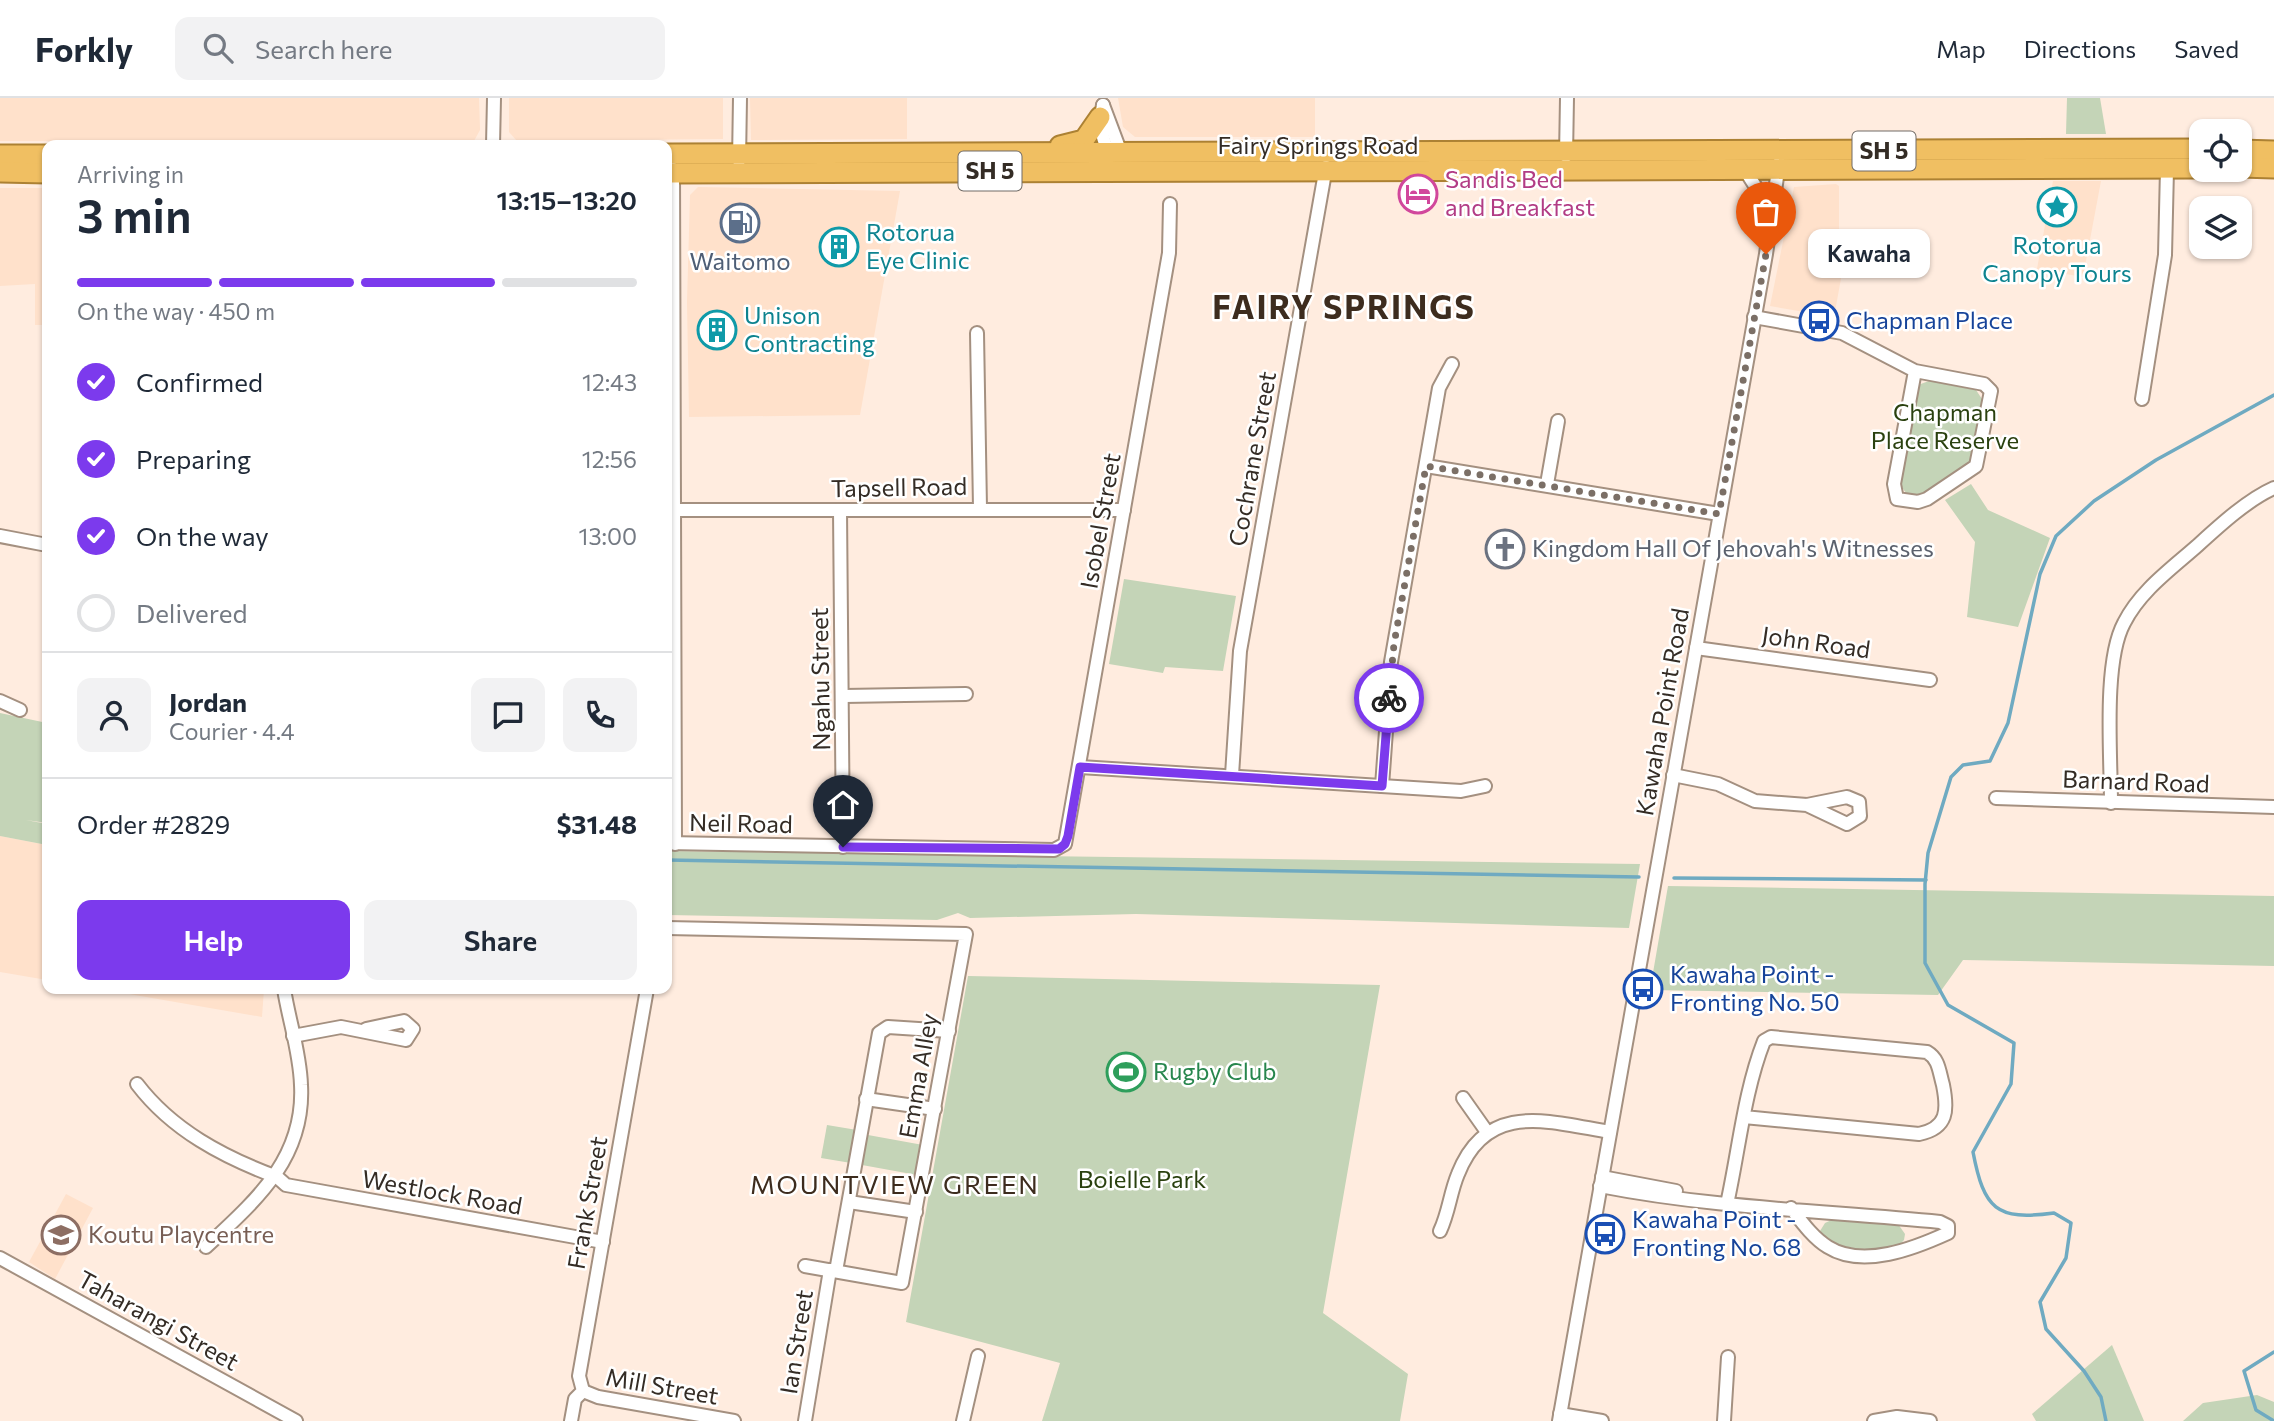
<!DOCTYPE html>
<meta charset="utf-8">
<style>
body{margin:0;font-family:Commissioner,sans-serif;background:#f2f2f3;color:#1f2937;height:100vh;display:flex;flex-direction:column;font-size:26px;white-space:nowrap}
*{box-sizing:border-box;margin:0}
p{font-size:23px;color:#747a83}
.icon{flex:none;width:38px;height:38px;fill:none;stroke:currentColor;stroke-width:2;stroke-linecap:round;stroke-linejoin:round}
.map{position:relative;flex:1;overflow:hidden}
.drawer{position:absolute;left:42px;top:42px;width:630px;height:854px;display:flex;flex-direction:column;background:#fff;border-radius:14px;box-shadow:0 2px 5px #0004}
.drawer>*{flex:none}
.fabs{position:absolute;left:2189px;top:21px;display:grid;gap:14px}
.fabs a{display:grid;place-items:center;width:63px;height:63px;border-radius:14px;background:#fff;box-shadow:0 2px 5px #0004;font-size:35px}
.pin{position:absolute;display:grid;place-items:center;width:60px;height:60px;color:#fff;margin:-72px -30px;border-radius:50% 50% 50% 0;rotate:-45deg;box-shadow:0 0 7px #0007}
.pin .icon{rotate:45deg}
.courier{position:absolute;display:grid;place-items:center;width:70px;height:70px;margin:-35px;border:5px solid #7c3aed;border-radius:50%;background:#fff;color:#222;box-shadow:0 2px 9px #0007}
.bubble{position:absolute;height:49px;border-radius:14px;background:#fff;box-shadow:0 2px 5px #0004;font-size:23px;font-weight:600;line-height:49px;text-align:center}
.head em{font-style:normal;font-weight:600}
.head div{display:flex;flex-direction:column-reverse}
.head{display:flex;align-items:center;justify-content:space-between;height:119px;padding:0 35px}
h1{font-size:46px;font-weight:600;line-height:52px}
.bar{display:grid;grid-template-columns:repeat(4,1fr);gap:10px 7px;align-content:center;height:84px;padding:0 35px}
.bar i{height:9px;border-radius:5px;background:#e0e1e3}
.bar .selected{background:#7c3aed}
.bar p{grid-column:span 4}
.line{display:flex;align-items:center;gap:18px;padding:0 35px;border-top:2px solid #e0e1e3}
.line div{flex:1}
.round{display:grid;place-items:center;flex:none;width:74px;height:74px;border-radius:14px;background:#f2f2f3}
ol{padding:0 35px;list-style:none}
li{display:flex;align-items:center;gap:21px;height:77px}
li p{margin-inline-start:auto}
li .icon{padding:7px;border-radius:50%;background:#7c3aed;color:#fff;stroke-width:4}
li:last-child{color:#747a83}
li i{width:38px;height:38px;border:4px solid #e0e1e3;border-radius:50%}
.primary-button{display:flex;gap:14px;margin-top:auto;padding:14px 35px}
.primary-button a{flex:1;height:80px;border-radius:14px;background:#7c3aed;color:#fff;font-size:28px;font-weight:600;line-height:80px;text-align:center}
.primary-button a+a{background:#f2f2f3;color:#1f2937}
header{display:flex;align-items:center;gap:42px;box-sizing:border-box;height:98px;padding:0 35px;background:#fff;border-bottom:2px solid #e0e1e3}
header strong{font-size:33px}
nav{display:flex;gap:38px;margin-inline-start:auto;font-size:24px}
.search{width:490px;height:63px;background:#f2f2f3;display:flex;align-items:center;gap:18px;box-sizing:border-box;padding:0 24px;border-radius:14px;color:#747a83;font-size:26px}
.map>svg:first-child{display:block}
</style>
<header>
<strong>Forkly</strong>
<div class="search"><svg class="icon" aria-label="search" viewBox="0 0 24 24"><circle cx="10" cy="10" r="6"/><path d="M15 15l6 6"/></svg>Search here</div>
<nav><a>Map</a><a>Directions</a><a>Saved</a></nav>
</header>
<div class="map">
<svg width="2274" height="1323" viewBox="0 0 2274 1323">
<rect width="100%" height="100%" fill="#ffecdf"/>
<g fill="#ffe1cb">
<path d="M0 0H479L480 32 474 43H0Z"/>
<path d="M509 0H723V41L517 43 509 34Z"/>
<path d="M750 0H907V41L751 42Z"/>
<path d="M1118 0H1315V39H1135L1123 29Z"/>
<path d="M2053 83H2101L2083 179 2037 171Z"/>
<path d="M1836 86 1839 88V141L1848 142 1834 219 1770 208 1794 89Z"/>
<path d="M698 89 900 93 860 317 689 319 687 204 690 97Z"/>
<path d="M0 90H47V227H35V186L0 188Z"/>
<path d="M0 738 47 747V882L0 874Z"/>
<path d="M100 891H264L262 919Z"/>
<path d="M66 1096 93 1110 55 1181 29 1164Z"/>
</g>
<g fill="#c4d4b7">
<path d="M2067 0H2100L2106 36H2066Z"/>
<path d="M1929 283 1976 292 1984 304C1981 322 1981 348 1970 363 1965 371 1955 376 1948 381 1933 391 1909 412 1900 384L1918 287Z"/>
<path d="M1971 386 1988 412 2050 440 2018 529 1967 519 1975 444 1945 402Z"/>
<path d="M1124 481 1236 498 1223 573 1165 569 1163 575 1109 566Z"/>
<path d="M0 615 47 625V725L26 722 47 726V747L0 738Z"/>
<path d="M667 753 1640 766 1629 830 1136 816 970 820 958 815 937 822 667 817Z"/>
<path d="M1668 788 2274 798V868L1963 862 1938 897 1650 892Z"/>
<path d="M968 878 1380 887 1323 1215 1408 1276 1400 1323H1042L1060 1265 906 1224Z"/>
<path d="M827 1027 857 1032 851 1065 821 1060Z"/>
<path d="M868 1037 923 1047 917 1077 862 1067Z"/>
<path d="M1836 1120 1898 1126 1905 1136 1904 1142C1891 1161 1840 1150 1823 1140L1820 1133 1825 1125Z"/>
<path d="M2112 1247 2144 1323H2036L2032 1316Z"/>
<path d="M2257 1297 2274 1304V1323H2183L2203 1305Z"/>
</g>
<g fill="none" stroke-linecap="round" stroke-linejoin="round">
<g stroke="#6faac1" stroke-width="3.5">
<path d="M667 762 1639 779"/>
<path d="M1674 780 1926 782"/>
<path d="M2274 1254 2244 1273 2256 1312 2274 1323"/>
<path d="M2106 1323 2101 1299 2084 1273 2046 1231 2040 1204 2066 1160 2071 1125 2054 1115C1996 1123 1984 1111 1973 1054L2011 986 2014 945 1948 907 1925 865V786L1928 755 1951 679 1963 667 1990 663 2008 625 2040 476 2056 438 2094 403 2156 362 2274 297"/>
</g>
<defs>
<g id="minor">
<path d="M1103 7C1099 23 1101 42 1110 55L1113 51"/>
<path d="M1103 7 1121 55"/>
<path d="M493 47 494 0"/>
<path d="M1566 58 1567 0"/>
<path d="M739 63 740 0"/>
<path d="M673 71 675 746"/>
<path d="M1745 72 1759 94 1763 131"/>
<path d="M1754 219 1842 235 1915 273 1984 286 1991 293 1976 368 1927 401 1918 404 1897 401 1894 386 1915 273"/>
<path d="M977 235 980 410"/>
<path d="M2142 301 2165 157 2167 71"/>
<path d="M1426 368 1719 416"/>
<path d="M1547 386 1558 323"/>
<path d="M675 412H1124"/>
<path d="M840 412 843 749"/>
<path d="M0 438 47 447"/>
<path d="M1696 550 1930 582"/>
<path d="M844 598 966 596"/>
<path d="M0 603 20 612"/>
<path d="M1080 669 1461 693 1485 688"/>
<path d="M1232 677 1240 553 1326 69"/>
<path d="M1673 677 1718 686 1755 703 1807 707 1847 699 1859 704 1860 718 1847 726 1807 707"/>
<path d="M1382 688 1391 564 1439 290 1452 266"/>
<path d="M1996 700 2274 709"/>
<path d="M2111 705C2111 658 2103 564 2124 525 2140 493 2171 471 2197 448 2219 428 2247 402 2274 390"/>
<path d="M667 745 1054 752 1065 746 1169 155 1170 106"/>
<path d="M667 830 966 836 902 1185 805 1168"/>
<path d="M293 938 341 929 406 942 413 931 404 923 366 931"/>
<path d="M137 986C172 1032 223 1059 277 1079L286 1087 603 1144"/>
<path d="M1463 1000 1487 1034"/>
<path d="M866 1001 935 1011"/>
<path d="M1602 1079 1676 1093"/>
<path d="M1600 1088C1712 1110 1827 1113 1940 1124L1948 1128V1135C1915 1150 1863 1171 1828 1149 1813 1140 1801 1123 1791 1110"/>
<path d="M849 1104 916 1114"/>
<path d="M1727 1106C1739 1052 1744 994 1764 943L1771 939 1927 954C1939 961 1939 973 1943 987 1948 1012 1948 1030 1919 1036L1744 1019"/>
<path d="M1440 1133C1449 1114 1450 1095 1458 1076 1487 1002 1549 1024 1610 1034"/>
<path d="M206 1149C255 1103 305 1061 301 987 300 954 289 923 284 891"/>
<path d="M0 1160 296 1323"/>
<path d="M836 1173 879 935 888 929 949 933"/>
<path d="M583 1293 598 1299 734 1323"/>
<path d="M1560 1316 1602 1323"/>
<path d="M571 1323 575 1301 583 1293 579 1278 647 891"/>
<path d="M805 1323 830 1172"/>
<path d="M963 1323 978 1258"/>
<path d="M1559 1323 1766 156 1779 65"/>
<path d="M1724 1323 1728 1259"/>
<path d="M1874 1323 1897 1319 1930 1323"/>
</g>
<g id="trunk">
<path d="M1060 48 1084 42 1100 19"/>
<path d="M2240 52 2274 53"/>
<path d="M667 56 2202 51"/>
<path d="M0 57H47"/>
<path d="M2240 69 2274 70"/>
<path d="M0 74 47 75"/>
<path d="M667 75 2202 70"/>
</g>
</defs>
<use href="#minor" stroke="#a49080" stroke-width="16"/>
<use href="#trunk" stroke="#ac8133" stroke-width="23"/>
<use href="#minor" stroke="#fff" stroke-width="12"/>
<use href="#trunk" stroke="#f0bf62" stroke-width="19"/>
</g>
<g fill="none" stroke-linecap="round" stroke-linejoin="round">
<path stroke="#7b6f66" stroke-width="7" stroke-dasharray="0 12.6" d="M1389 600 1394 546 1426 368 1719 416 1766 156"/>
<path stroke="#7c3aed" stroke-width="9" d="M843 749 1059 751 1065 746 1068 738 1080 669 1382 688 1389 600"/>
</g>
<defs>
<symbol id="hotel-ring" viewBox="-11 -11 22 22"><circle r="9.5" fill="#fff" stroke="#d1479c" stroke-width="1.5"/><path d="M-6-4.5h1.5V1H6V5H4.5V3h-9V5H-6ZM-4 0a1.8 1.8 0 1 1 3.6 0ZM.5 0V-2.5h3Q6-2.5 6 0Z" fill="#d1479c"/></symbol>
<symbol id="sight-ring" viewBox="-11 -11 22 22"><circle r="9.5" fill="#fff" stroke="#0f9aa8" stroke-width="1.5"/><path d="M0-6L1.8-2.2L6-1.7L2.9 1.2L3.7 5.4L0 3.3L-3.7 5.4L-2.9 1.2L-6-1.7L-1.8-2.2Z" fill="#0f9aa8"/></symbol>
<symbol id="fuel-ring" viewBox="-11 -11 22 22"><circle r="9.5" fill="#fff" stroke="#5c6f8a" stroke-width="1.5"/><path d="M-5.5-6h7V0h2V4h1.3V-2.5L3-4.5l.8-.8L6-3V5H2.5V1h-1V6h-7ZM-4.2-4.7v3.2H.2V-4.7Z" fill="#5c6f8a"/></symbol>
<symbol id="building-ring" viewBox="-11 -11 22 22"><circle r="9.5" fill="#fff" stroke="#0f9aa8" stroke-width="1.5"/><path d="M-4-6H4V6H1V3H-1V6H-4ZM-2.5-4.3h1.7v1.8h-1.7ZM.8-4.3h1.7v1.8H.8ZM-2.5-1h1.7V.8h-1.7ZM.8-1h1.7V.8H.8Z" fill="#0f9aa8"/></symbol>
<symbol id="bus-ring" viewBox="-11 -11 22 22"><circle r="9.5" fill="#fff" stroke="#1a4fb4" stroke-width="1.5"/><path d="M-5-6H5V4H4V6H2V4H-2V6H-4V4H-5ZM-3.5-4V0h7V-4ZM-3.5 1.2v1.5H-2V1.2ZM2 1.2v1.5H3.5V1.2Z" fill="#1a4fb4"/></symbol>
<symbol id="church-ring" viewBox="-11 -11 22 22"><circle r="9.5" fill="#fff" stroke="#6b7280" stroke-width="1.5"/><path d="M-1.2-6h2.4v3.5h3.3v2.4h-3.3V6h-2.4V-.1h-3.3v-2.4h3.3Z" fill="#6b7280"/></symbol>
<symbol id="stadium-ring" viewBox="-11 -11 22 22"><circle r="9.5" fill="#fff" stroke="#2e9e5b" stroke-width="1.5"/><path d="M0-5a6.5 5 0 1 0 0 10a6.5 5 0 1 0 0-10ZM-3.5-1.8h7v3.6h-7Z" fill="#2e9e5b"/></symbol>
<symbol id="school-ring" viewBox="-11 -11 22 22"><circle r="9.5" fill="#fff" stroke="#8d6e63" stroke-width="1.5"/><path d="M0-5L7-2L0 1L-7-2ZM-4 1L0 2.5L4 1V4Q0 6-4 4Z" fill="#8d6e63"/></symbol>
</defs>
<g fill-rule="evenodd">
<use href="#hotel-ring" x="1396" y="74" width="44" height="44"/>
<use href="#sight-ring" x="2035" y="87" width="44" height="44"/>
<use href="#fuel-ring" x="718" y="103" width="44" height="44"/>
<use href="#building-ring" x="817" y="127" width="44" height="44"/>
<use href="#bus-ring" x="1797" y="201" width="44" height="44"/>
<use href="#building-ring" x="695" y="210" width="44" height="44"/>
<use href="#church-ring" x="1483" y="429" width="44" height="44"/>
<use href="#bus-ring" x="1621" y="869" width="44" height="44"/>
<use href="#stadium-ring" x="1104" y="952" width="44" height="44"/>
<use href="#bus-ring" x="1583" y="1114" width="44" height="44"/>
<use href="#school-ring" x="39" y="1115" width="44" height="44"/>
</g>
<g text-anchor="middle" stroke-width="5" stroke-linejoin="round" paint-order="stroke">
<g fill="#fff" stroke="#716b66" stroke-width="2">
<rect x="1852.5" y="33.5" width="63" height="39" rx="5"/>
<rect x="958.5" y="53.5" width="63" height="39" rx="5"/>
</g>
<g font-size="23" font-weight="bold" fill="#342c25">
<text x="1884" y="61">SH 5</text>
<text x="990" y="81">SH 5</text>
</g>
<g font-size="24" fill="#342c25" stroke="#fff">
<text x="1318" y="56">Fairy Springs Road</text>
<text transform="translate(1253 361) rotate(-80)" y="8">Cochrane Street</text>
<text transform="translate(899 390) rotate(-1)" y="8">Tapsell Road</text>
<text transform="translate(1101 423) rotate(-80)" y="8">Isobel Street</text>
<text transform="translate(1816 545) rotate(8)" y="8">John Road</text>
<text transform="translate(821 581) rotate(-91)" y="8">Ngahu Street</text>
<text transform="translate(1663 614) rotate(-80)" y="8">Kawaha Point Road</text>
<text transform="translate(2136 684) rotate(2)" y="8">Barnard Road</text>
<text transform="translate(741 726) rotate(1)" y="8">Neil Road</text>
<text transform="translate(919 978) rotate(-80)" y="8">Emma Alley</text>
<text transform="translate(442 1095) rotate(10)" y="8">Westlock Road</text>
<text transform="translate(588 1105) rotate(-80)" y="8">Frank Street</text>
<text transform="translate(158 1223) rotate(29)" y="8">Taharangi Street</text>
<text transform="translate(797 1244) rotate(-81)" y="8">Ian Street</text>
<text transform="translate(662 1289) rotate(10)" y="8">Mill Street</text>
</g>
<g font-size="24" fill="#b23c85" stroke="#fff" text-anchor="start">
<text x="1445" y="90">Sandis Bed<tspan x="1445" dy="28">and Breakfast</tspan></text>
</g>
<g font-size="24" fill="#0d838f" stroke="#fff" text-anchor="start">
<text x="866" y="143">Rotorua<tspan x="866" dy="28">Eye Clinic</tspan></text>
<text x="2057" y="156" text-anchor="middle">Rotorua<tspan x="2057" dy="28">Canopy Tours</tspan></text>
<text x="744" y="226">Unison<tspan x="744" dy="28">Contracting</tspan></text>
</g>
<g font-size="24" fill="#4e5e75" stroke="#fff">
<text x="740" y="172">Waitomo</text>
</g>
<g font-size="24" fill="#164399" stroke="#fff" text-anchor="start">
<text x="1846" y="231">Chapman Place</text>
<text x="1670" y="885">Kawaha Point -<tspan x="1670" dy="28">Fronting No. 50</tspan></text>
<text x="1632" y="1130">Kawaha Point -<tspan x="1632" dy="28">Fronting No. 68</tspan></text>
</g>
<g font-size="24" fill="#2a410f" stroke="#fff">
<text x="1945" y="323">Chapman<tspan x="1945" dy="28">Place Reserve</tspan></text>
<text x="1142" y="1090">Boielle Park</text>
</g>
<g font-size="24" fill="#5b616d" stroke="#fff" text-anchor="start">
<text x="1532" y="459">Kingdom Hall Of Jehovah's Witnesses</text>
</g>
<g font-size="24" fill="#27864d" stroke="#fff" text-anchor="start">
<text x="1153" y="982">Rugby Club</text>
</g>
<g font-size="24" fill="#785e54" stroke="#fff" text-anchor="start">
<text x="88" y="1145">Koutu Playcentre</text>
</g>
<g font-size="26" letter-spacing="2" fill="#3d2c1e" stroke="#fff">
<text x="895" y="1096">MOUNTVIEW GREEN</text>
</g>
<g font-size="32" font-weight="bold" letter-spacing="2" fill="#3d2c1e" stroke="#fff">
<text x="1344" y="221">FAIRY SPRINGS</text>
</g>
</g>
</svg>
<div class="fabs">
<a><svg class="icon" aria-label="locate" viewBox="0 0 24 24"><circle cx="12" cy="12" r="6"/><path d="M12 2v4M12 18v4M2 12h4M18 12h4"/></svg></a>
<a><svg class="icon" aria-label="layers" viewBox="0 0 24 24"><path d="M12 4l9 5-9 5-9-5zM3 14l9 5 9-5"/></svg></a>
</div>
<div class="pin" style="left:1766px;top:156px;background:#ea580c"><svg class="icon" aria-label="bag" viewBox="0 0 24 24"><path d="M5 8h14l-1 12H6zM9 8a3 3 0 0 1 6 0"/></svg></div>
<div class="pin" style="left:843px;top:749px;background:#1f2937"><svg class="icon" aria-label="home" viewBox="0 0 24 24"><path d="M3 11l9-7 9 7M6 9v11h12V9"/></svg></div>
<div class="courier" style="left:1389px;top:600px"><svg class="icon" aria-label="bike" viewBox="0 0 24 24"><circle cx="6" cy="16" r="4"/><circle cx="18" cy="16" r="4"/><path d="M6 16l4-8h5l3 8M10 8l3 8H6M13 5h3"/></svg></div>
<div class="bubble" style="left:1808px;top:131px;width:122px">Kawaha</div>
<section class="drawer">
<div class="head"><div><h1>3 min</h1><p>Arriving in</p></div><em>13:15–13:20</em></div>
<div class="bar"><i class="selected"></i><i class="selected"></i><i class="selected"></i><i></i><p>On the way · 450 m</p></div>
<ol>
<li><svg class="icon" aria-label="check" viewBox="0 0 24 24"><path d="M5 12l5 5 9-10"/></svg>Confirmed<p>12:43</p></li>
<li><svg class="icon" aria-label="check" viewBox="0 0 24 24"><path d="M5 12l5 5 9-10"/></svg>Preparing<p>12:56</p></li>
<li><svg class="icon" aria-label="check" viewBox="0 0 24 24"><path d="M5 12l5 5 9-10"/></svg>On the way<p>13:00</p></li>
<li><i></i>Delivered</li>
</ol>
<div class="line" style="height:126px"><a class="round"><svg class="icon" aria-label="person" viewBox="0 0 24 24"><circle cx="12" cy="8" r="4"/><path d="M4 21q1-7 8-7t8 7"/></svg></a><div><b>Jordan</b><p>Courier · 4.4</p></div><a class="round"><svg class="icon" aria-label="chat" viewBox="0 0 24 24"><path d="M4 5h16v11H9l-5 4z"/></svg></a><a class="round"><svg class="icon" aria-label="phone" viewBox="0 0 24 24"><path d="M5 4h4l2 5-3 2q2 4 5 5l2-3 5 2v4C11 20 4 13 5 4z"/></svg></a></div>
<div class="line" style="height:91px"><div>Order #2829</div><b>$31.48</b></div>
<div class="primary-button"><a>Help</a><a>Share</a></div>
</section>
</div>
